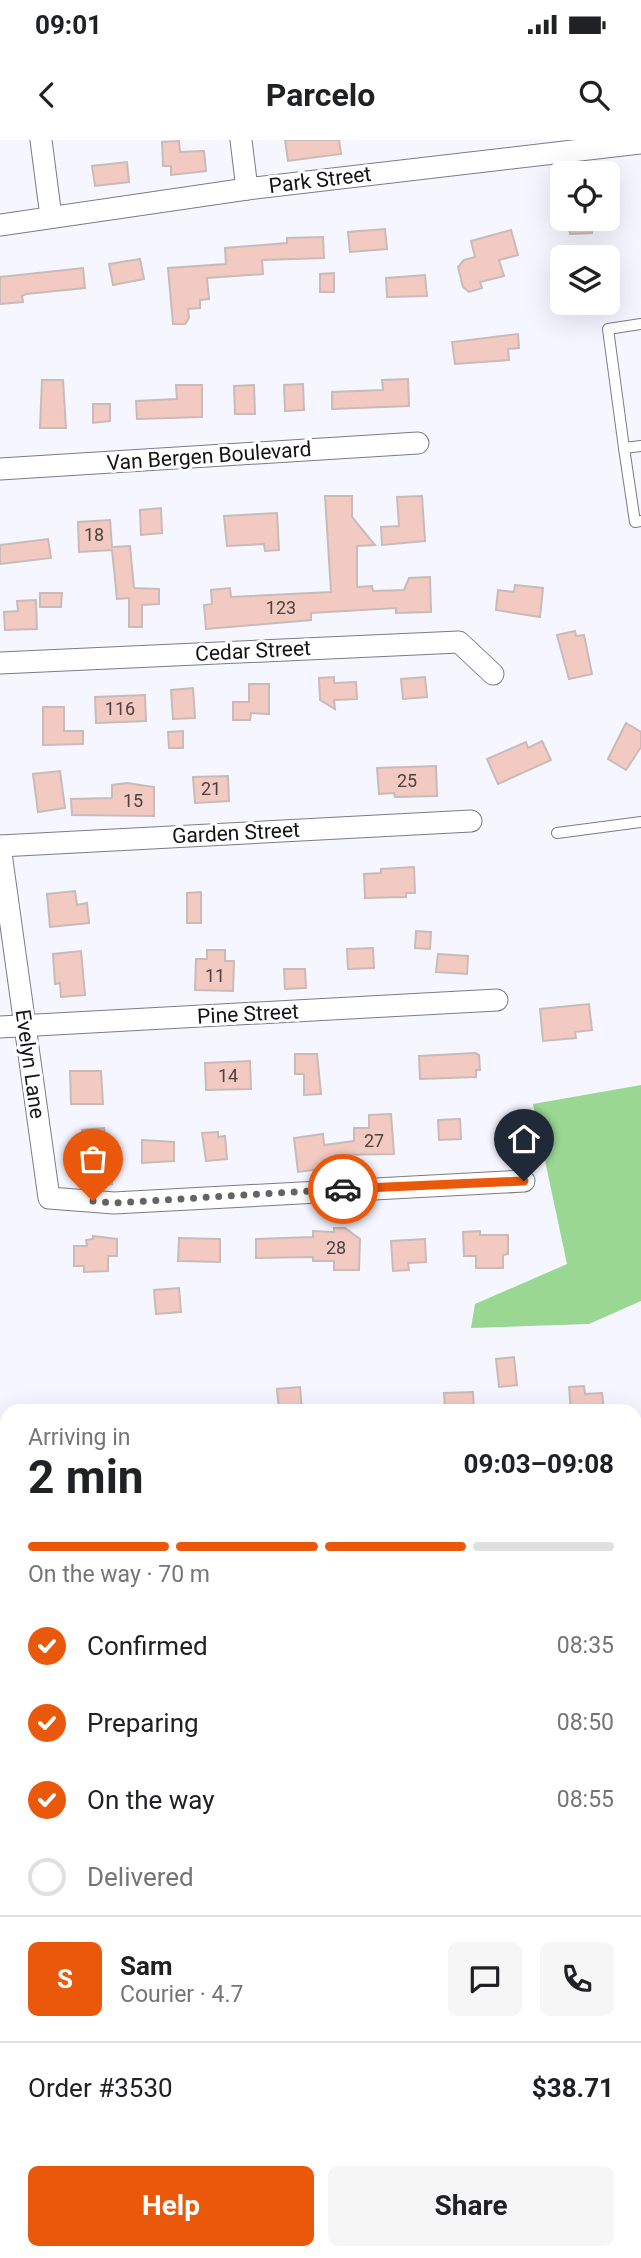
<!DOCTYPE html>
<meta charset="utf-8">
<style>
body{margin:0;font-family:Roboto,sans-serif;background:#f6f6f6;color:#202124;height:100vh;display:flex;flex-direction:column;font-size:26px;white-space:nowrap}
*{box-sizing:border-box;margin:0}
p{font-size:23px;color:#757577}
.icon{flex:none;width:38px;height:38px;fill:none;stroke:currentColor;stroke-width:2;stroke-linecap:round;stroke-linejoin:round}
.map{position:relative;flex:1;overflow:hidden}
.sheet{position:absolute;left:0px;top:1264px;width:642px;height:856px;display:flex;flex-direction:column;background:#fff;border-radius:21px 21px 0 0;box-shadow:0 7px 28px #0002}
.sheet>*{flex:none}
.controls{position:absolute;left:550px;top:21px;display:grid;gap:14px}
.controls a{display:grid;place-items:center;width:70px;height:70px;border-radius:10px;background:#fff;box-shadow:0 7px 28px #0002;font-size:35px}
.pin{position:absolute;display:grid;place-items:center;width:60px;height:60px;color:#fff;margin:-72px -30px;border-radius:50% 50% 50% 0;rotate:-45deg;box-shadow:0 0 7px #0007}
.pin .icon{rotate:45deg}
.courier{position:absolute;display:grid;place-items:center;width:70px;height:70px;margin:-35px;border:5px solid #ea580c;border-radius:50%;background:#fff;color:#222;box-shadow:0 2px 9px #0007}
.overview em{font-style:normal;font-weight:700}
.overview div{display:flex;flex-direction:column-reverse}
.overview{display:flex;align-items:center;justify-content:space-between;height:119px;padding:0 28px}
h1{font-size:46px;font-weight:700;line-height:52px}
.bar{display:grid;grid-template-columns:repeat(4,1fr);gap:10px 7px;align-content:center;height:84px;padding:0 28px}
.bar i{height:9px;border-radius:5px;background:#e0e0e0}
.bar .current{background:#ea580c}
.bar p{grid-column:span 4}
.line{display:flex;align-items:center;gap:18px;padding:0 28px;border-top:2px solid #e0e0e0}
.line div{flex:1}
.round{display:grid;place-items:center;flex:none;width:74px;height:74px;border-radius:10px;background:#f6f6f6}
ol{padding:0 28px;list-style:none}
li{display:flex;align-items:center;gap:21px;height:77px}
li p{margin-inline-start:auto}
li .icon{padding:7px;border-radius:50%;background:#ea580c;color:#fff;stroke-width:4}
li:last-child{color:#757577}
li i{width:38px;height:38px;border:4px solid #e0e0e0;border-radius:50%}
.primary-button{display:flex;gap:14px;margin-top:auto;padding:14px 28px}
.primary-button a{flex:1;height:80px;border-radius:10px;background:#ea580c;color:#fff;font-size:28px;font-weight:700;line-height:80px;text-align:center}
.primary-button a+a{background:#f6f6f6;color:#202124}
.status{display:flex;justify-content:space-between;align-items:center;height:49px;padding:0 35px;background:#fff;direction:ltr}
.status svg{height:19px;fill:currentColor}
header{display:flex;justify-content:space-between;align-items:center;height:91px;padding:0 28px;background:#fff;font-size:32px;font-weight:700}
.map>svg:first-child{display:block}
</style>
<div class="status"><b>09:01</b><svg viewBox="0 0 49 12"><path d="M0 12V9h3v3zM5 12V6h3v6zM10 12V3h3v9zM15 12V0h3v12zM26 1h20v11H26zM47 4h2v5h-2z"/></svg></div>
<header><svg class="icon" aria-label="back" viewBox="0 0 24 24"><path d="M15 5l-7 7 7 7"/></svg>Parcelo<svg class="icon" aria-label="search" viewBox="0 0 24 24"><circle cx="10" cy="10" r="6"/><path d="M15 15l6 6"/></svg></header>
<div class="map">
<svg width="641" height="2118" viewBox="0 0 641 2118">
<rect width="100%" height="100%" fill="#f5f6ff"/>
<path fill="#99d793" d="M641 945V1161L589 1184 471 1188 475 1164 567 1124 533 964Z"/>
<g fill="#f3cac1" stroke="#c8bbb8" stroke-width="2">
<path d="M285 0H339L341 14 288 21Z"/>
<path d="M179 1 180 12 204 11 206 31 171 35V26H163L162 2Z"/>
<path d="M127 22 129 42 95 46 92 26Z"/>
<path d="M569 79H591L592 93 570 94Z"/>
<path d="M385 89 387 109 350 112 348 92Z"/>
<path d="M511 90 518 115 499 120 504 136 480 142 482 148 469 152 463 147 458 127 464 120 475 117 471 101Z"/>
<path d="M323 97 324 118 262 120 263 134 207 138 209 159 200 160V168L188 169 189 178 185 184H173L168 128 226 124 225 108 287 103V98Z"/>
<path d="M140 119 144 139 113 145 109 124Z"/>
<path d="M83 128 85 148 26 154 22 156 23 162 0 164V137Z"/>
<path d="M334 133V152H320V134Z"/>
<path d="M425 135 427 156 387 157 386 138Z"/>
<path d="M518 194 519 208 508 209 509 220 455 224 452 202Z"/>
<path d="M408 239 409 266 332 269V252L383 250 382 240Z"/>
<path d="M42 240H63L66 288H40Z"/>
<path d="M303 244 304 270 285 271 284 245Z"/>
<path d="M176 245H202V277L137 279 136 261 177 259Z"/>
<path d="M254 245 255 274H235L234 246Z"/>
<path d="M93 264H110V281L93 283Z"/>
<path d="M325 356H352V377L375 405 357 406V447L372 446 373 451 404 450 409 438 430 437 431 472 396 473V468L311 473V480L206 489 204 465 212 464 211 450 230 448 231 457 331 452Z"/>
<path d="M422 356 425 401 382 405 381 387 399 386 397 357Z"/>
<path d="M161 368 162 393 141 395 140 370Z"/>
<path d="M277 373 279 410 265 411 264 404 227 406 224 376Z"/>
<path d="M110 380 112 407 130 406 134 448 159 449V464L142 465V487H129V458L117 459 112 410 79 412 78 382Z"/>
<path d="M48 399 51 418 0 424V405Z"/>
<path d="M515 445 543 448 540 477 496 470 498 450 514 452Z"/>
<path d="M40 453H62L61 467H40Z"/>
<path d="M36 460 37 489 5 490 4 472 18 471 17 461Z"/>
<path d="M575 491 576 496 584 495 592 534 569 539 557 495Z"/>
<path d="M334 537V543L356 542 357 559 334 560 335 569 320 560 319 538Z"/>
<path d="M425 537 427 557 403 559 401 539Z"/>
<path d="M249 544H269V574L251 573 250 580H233V562H249Z"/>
<path d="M193 548 195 578 173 579 171 550Z"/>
<path d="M145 555 146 581 96 583 95 557Z"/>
<path d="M43 567H64V591H83V604L43 605Z"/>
<path d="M626 583 641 592V607L626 630 608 619Z"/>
<path d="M183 591V608H169L168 592Z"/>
<path d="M542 601 551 620 498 644 487 619 526 602 528 608Z"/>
<path d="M436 626 437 656 395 657 394 653 379 654 377 628Z"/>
<path d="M60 631 65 668 38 672 33 634Z"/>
<path d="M228 636 229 661 195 663 193 637Z"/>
<path d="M127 643 154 647V676L72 675 71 659 112 658V645Z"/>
<path d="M414 727 415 753H406V757L365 758 364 734 381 733V729Z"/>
<path d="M75 751 77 765 87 763 89 783 50 787 47 754Z"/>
<path d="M201 752V783H187V753Z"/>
<path d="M416 791 431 792 430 809 415 808Z"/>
<path d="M373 808 374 828 348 829 347 809Z"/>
<path d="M207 810H225V821H234L233 851 195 850 196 819H207Z"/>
<path d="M81 811 85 855 61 857 60 843 55 844 53 814Z"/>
<path d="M438 814 468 816 467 834 436 832Z"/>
<path d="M284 829H305L306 848 285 849Z"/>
<path d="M589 864 592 890 575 892 576 898 543 901 540 869Z"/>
<path d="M475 913 479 915 480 930H476V937L420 939 419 916Z"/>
<path d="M295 914H317L321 954 304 955V934H295Z"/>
<path d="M250 921 251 949 206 950 205 923Z"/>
<path d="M70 931H101L103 964H71Z"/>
<path d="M391 974 394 1014 335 1015 337 1027 298 1032 294 998 323 994 324 1005 354 1001V988H369V975Z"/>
<path d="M460 979 461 999 439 1000 438 980Z"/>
<path d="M104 988 112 1044 88 1046 82 990Z"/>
<path d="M218 992V997L225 996 227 1019 206 1021 202 993Z"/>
<path d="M142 1000 174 1002V1021L142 1023Z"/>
<path d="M334 1088H345L360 1099 359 1130H334V1121H313V1117L256 1118V1099L313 1097V1091L334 1092Z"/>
<path d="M480 1091V1095H508V1114L503 1115V1128H476V1116H464L463 1092Z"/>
<path d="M93 1096 117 1099V1116H108V1131L84 1132V1126H74V1106H87L86 1100 93 1099Z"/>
<path d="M179 1098 220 1099V1122L178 1121Z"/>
<path d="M425 1099 426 1122 408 1123 409 1130 393 1131 391 1101Z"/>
<path d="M179 1148 181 1172 156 1174 154 1150Z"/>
<path d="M514 1217 517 1245 499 1247 496 1219Z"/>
<path d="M584 1246 585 1254 602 1253 604 1270H571L569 1247Z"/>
<path d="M300 1247 302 1270H279L277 1249Z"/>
<path d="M473 1252 474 1270H445L444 1253Z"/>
</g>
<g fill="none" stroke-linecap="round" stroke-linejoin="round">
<defs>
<g id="service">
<path d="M641 184 608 189 624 308 641 306"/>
<path d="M624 308 635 382 641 381"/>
<path d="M557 693 641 682"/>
</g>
<g id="minor">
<path d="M41 0 51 77"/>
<path d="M241 0 247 49"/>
<path d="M0 85 247 49 641 3"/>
<path d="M0 329 418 303"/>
<path d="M0 523 459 502 493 534"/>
<path d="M0 706 49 1058 114 1063 524 1041"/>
<path d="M0 706 471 681"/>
<path d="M0 887 497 860"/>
<path d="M635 1302 641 1301"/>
<path d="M0 1385 7 1384"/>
<path d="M0 1754 7 1753"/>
<path d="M440 2112V2118"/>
</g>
</defs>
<use href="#service" stroke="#7b7b85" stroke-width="12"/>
<use href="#minor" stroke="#7b7b85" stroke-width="23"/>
<use href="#service" stroke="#fff" stroke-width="10"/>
<use href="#minor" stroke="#fff" stroke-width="21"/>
</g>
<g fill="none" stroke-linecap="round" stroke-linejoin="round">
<path stroke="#636368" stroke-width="7" stroke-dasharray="0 12.6" d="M93 1061 114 1063 343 1049"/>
<path stroke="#ea580c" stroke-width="9" d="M343 1049 524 1041"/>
</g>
<g text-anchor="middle" stroke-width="6" stroke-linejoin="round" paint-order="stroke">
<g font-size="18" fill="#4c4242">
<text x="94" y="401">18</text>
<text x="281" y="474">123</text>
<text x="120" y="575">116</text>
<text x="407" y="647">25</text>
<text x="211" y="655">21</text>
<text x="133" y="667">15</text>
<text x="215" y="842">11</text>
<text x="228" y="942">14</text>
<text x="374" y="1007">27</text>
<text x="336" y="1114">28</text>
</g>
<g font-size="21" fill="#141417" stroke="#fff">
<text transform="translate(320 40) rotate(-7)" y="7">Park Street</text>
<text transform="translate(209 316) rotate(-4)" y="7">Van Bergen Boulevard</text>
<text transform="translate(253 511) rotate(-3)" y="7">Cedar Street</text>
<text transform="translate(236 693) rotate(-3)" y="7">Garden Street</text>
<text transform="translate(248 874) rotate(-3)" y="7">Pine Street</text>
<text transform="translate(30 924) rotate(82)" y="7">Evelyn Lane</text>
</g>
</g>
</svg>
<div class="controls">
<a><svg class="icon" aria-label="locate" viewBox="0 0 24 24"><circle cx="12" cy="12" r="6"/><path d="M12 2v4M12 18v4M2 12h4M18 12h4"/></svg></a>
<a><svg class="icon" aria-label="layers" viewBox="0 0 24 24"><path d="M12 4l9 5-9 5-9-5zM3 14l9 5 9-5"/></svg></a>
</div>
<div class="pin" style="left:93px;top:1061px;background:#ea580c"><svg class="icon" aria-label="bag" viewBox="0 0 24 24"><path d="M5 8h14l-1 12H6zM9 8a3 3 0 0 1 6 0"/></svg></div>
<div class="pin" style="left:524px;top:1041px;background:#1f2937"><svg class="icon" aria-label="home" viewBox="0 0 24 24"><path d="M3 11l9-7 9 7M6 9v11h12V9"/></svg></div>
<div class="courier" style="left:343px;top:1049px"><svg class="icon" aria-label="car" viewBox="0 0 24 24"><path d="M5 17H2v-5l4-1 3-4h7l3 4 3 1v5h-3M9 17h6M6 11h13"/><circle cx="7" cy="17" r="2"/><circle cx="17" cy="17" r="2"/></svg></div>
<section class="sheet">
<div class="overview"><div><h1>2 min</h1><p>Arriving in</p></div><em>09:03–09:08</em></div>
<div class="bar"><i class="current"></i><i class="current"></i><i class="current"></i><i></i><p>On the way · 70 m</p></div>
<ol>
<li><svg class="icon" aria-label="check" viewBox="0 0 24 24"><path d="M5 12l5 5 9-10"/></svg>Confirmed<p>08:35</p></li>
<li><svg class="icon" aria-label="check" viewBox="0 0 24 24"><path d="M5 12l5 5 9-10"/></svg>Preparing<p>08:50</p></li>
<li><svg class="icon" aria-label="check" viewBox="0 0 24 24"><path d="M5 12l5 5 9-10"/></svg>On the way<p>08:55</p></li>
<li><i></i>Delivered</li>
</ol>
<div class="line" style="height:126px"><b class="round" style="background:#ea580c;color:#fff">S</b><div><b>Sam</b><p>Courier · 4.7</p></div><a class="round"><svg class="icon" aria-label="chat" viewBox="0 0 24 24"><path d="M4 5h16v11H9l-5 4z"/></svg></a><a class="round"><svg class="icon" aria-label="phone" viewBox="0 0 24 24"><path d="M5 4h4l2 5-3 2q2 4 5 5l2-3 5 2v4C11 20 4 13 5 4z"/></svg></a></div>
<div class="line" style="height:91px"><div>Order #3530</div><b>$38.71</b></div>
<div class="primary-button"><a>Help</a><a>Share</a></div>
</section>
</div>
